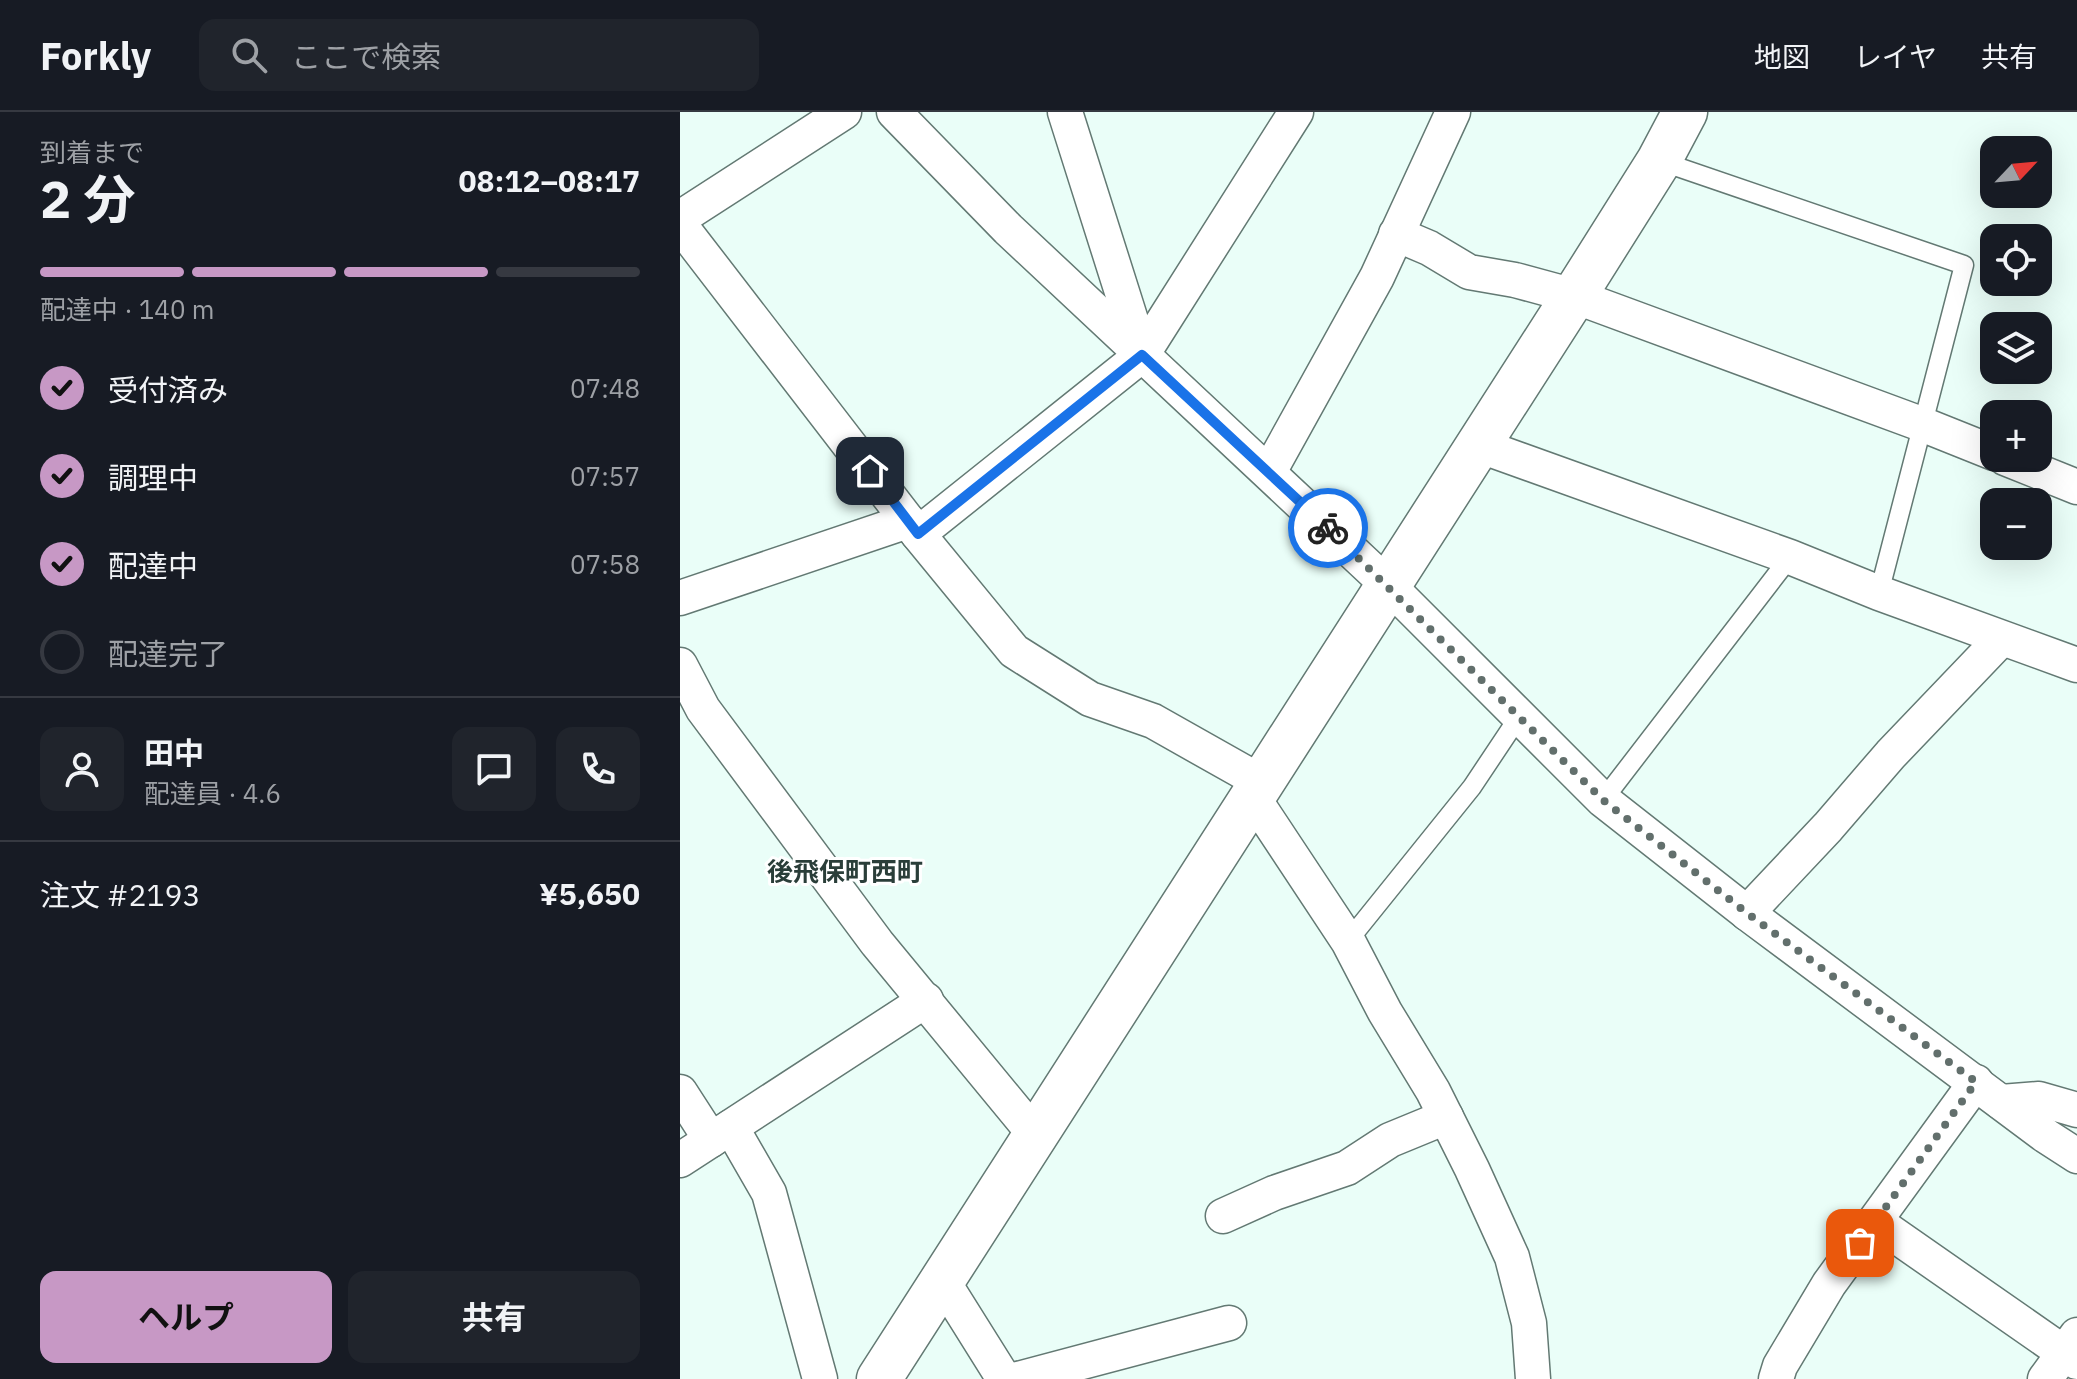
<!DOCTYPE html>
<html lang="ja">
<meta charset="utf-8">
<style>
body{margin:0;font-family:"IBM Plex Sans","Noto Sans JP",sans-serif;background:#20242c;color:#f1f3f6;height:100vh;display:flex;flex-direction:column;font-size:30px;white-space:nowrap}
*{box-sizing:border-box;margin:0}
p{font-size:26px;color:#9ea1a6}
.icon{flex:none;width:44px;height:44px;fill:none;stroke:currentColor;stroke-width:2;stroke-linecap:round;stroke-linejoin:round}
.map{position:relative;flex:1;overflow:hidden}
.drawer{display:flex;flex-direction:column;background:#171b24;width:680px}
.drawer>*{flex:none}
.needle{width:52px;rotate:64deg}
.fabs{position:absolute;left:1300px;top:24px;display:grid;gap:16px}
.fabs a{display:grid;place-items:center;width:72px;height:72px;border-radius:16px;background:#171b24;box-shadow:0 8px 32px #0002;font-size:40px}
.pin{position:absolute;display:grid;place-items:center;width:68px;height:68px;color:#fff;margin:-34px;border-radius:16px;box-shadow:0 4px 12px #0006}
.courier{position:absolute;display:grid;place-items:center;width:80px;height:80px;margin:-40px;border:6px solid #1a73e8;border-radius:50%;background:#fff;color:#222;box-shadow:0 2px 10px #0007}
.overview em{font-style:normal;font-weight:700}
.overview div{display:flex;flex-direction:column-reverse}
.overview{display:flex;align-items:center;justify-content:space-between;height:136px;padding:0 40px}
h1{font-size:52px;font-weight:700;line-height:60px}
.bar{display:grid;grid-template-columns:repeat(4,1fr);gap:12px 8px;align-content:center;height:96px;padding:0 40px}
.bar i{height:10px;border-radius:6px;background:#363941}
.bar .active{background:#c798c5}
.bar p{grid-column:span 4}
.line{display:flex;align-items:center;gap:20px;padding:0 40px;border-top:2px solid #363941}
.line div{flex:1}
.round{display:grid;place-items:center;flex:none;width:84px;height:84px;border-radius:16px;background:#20242c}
ol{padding:0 40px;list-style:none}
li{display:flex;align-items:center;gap:24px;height:88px}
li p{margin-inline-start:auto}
li .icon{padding:8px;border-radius:50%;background:#c798c5;color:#111;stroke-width:4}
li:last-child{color:#9ea1a6}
li i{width:44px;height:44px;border:4px solid #363941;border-radius:50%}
.button{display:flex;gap:16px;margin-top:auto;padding:16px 40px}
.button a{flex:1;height:92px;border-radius:16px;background:#c798c5;color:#111;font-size:32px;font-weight:700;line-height:92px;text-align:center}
.button a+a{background:#20242c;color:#f1f3f6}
header{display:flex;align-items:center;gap:48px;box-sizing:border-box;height:112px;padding:0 40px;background:#171b24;border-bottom:2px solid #363941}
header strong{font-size:38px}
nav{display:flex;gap:44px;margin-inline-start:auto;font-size:28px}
.search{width:560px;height:72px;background:#20242c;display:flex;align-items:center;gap:20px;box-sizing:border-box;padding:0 28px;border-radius:16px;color:#9ea1a6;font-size:30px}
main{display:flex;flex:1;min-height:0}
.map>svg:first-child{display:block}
</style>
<header>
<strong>Forkly</strong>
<div class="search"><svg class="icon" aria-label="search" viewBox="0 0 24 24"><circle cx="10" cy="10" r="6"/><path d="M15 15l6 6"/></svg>ここで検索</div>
<nav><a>地図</a><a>レイヤ</a><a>共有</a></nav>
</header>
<main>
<section class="drawer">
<div class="overview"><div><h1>2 分</h1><p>到着まで</p></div><em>08:12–08:17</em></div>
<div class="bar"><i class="active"></i><i class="active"></i><i class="active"></i><i></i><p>配達中 · 140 m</p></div>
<ol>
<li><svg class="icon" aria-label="check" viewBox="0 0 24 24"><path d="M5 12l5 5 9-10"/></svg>受付済み<p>07:48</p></li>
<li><svg class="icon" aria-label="check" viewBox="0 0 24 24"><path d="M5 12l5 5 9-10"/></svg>調理中<p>07:57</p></li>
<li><svg class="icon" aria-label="check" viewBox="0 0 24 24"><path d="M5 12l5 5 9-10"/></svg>配達中<p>07:58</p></li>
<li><i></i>配達完了</li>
</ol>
<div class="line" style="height:144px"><a class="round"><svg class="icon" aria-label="person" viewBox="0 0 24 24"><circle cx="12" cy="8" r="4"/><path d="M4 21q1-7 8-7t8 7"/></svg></a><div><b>田中</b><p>配達員 · 4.6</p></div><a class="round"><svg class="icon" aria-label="chat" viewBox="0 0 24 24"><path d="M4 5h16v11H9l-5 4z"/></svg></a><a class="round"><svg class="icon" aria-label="phone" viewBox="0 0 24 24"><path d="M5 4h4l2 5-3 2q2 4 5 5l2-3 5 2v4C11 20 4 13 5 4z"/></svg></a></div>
<div class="line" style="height:104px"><div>注文 #2193</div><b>¥5,650</b></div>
<div class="button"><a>ヘルプ</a><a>共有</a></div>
</section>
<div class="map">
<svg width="1397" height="1267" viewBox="0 0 1397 1267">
<rect width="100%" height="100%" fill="#eafef8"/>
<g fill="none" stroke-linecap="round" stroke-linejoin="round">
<defs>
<g id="lane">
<path d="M980 49 1284 153 1199 481"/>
<path d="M923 688 1110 445"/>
<path d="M668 829 792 675 838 606"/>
</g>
<g id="street">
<path d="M214 0 328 117 708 473 923 688 1067 801 1366 1024 1397 1044"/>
<path d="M385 0 461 240"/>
<path d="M0 106 164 0"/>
<path d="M0 113 238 422 334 539 410 587 473 609 567 662 579 675"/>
<path d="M716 122 749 136 789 160 835 168 894 184 1244 313 1314 341"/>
<path d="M798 333 1110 445 1199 481 1397 553"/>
<path d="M1325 346 1397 375"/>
<path d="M589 360 697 165 773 0"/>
<path d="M238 422 462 243 616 0"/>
<path d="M0 486 228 409"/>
<path d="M0 553 23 597 197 831 357 1025"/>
<path d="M574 687 668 829 705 900 753 979 792 1057 832 1145 849 1211 853 1267"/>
<path d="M1067 801 1148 715 1211 642 1321 527"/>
<path d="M0 980 31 1028"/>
<path d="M1321 990 1359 987 1397 998"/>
<path d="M51 1015 89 1081 140 1267"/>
<path d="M0 1048 246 888"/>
<path d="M543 1104 594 1081 667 1056 710 1028 766 1005"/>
<path d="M1196 1110 1397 1250"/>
<path d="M262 1168 324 1267"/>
<path d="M338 1267 549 1211"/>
<path d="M1096 1267 1100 1254 1149 1172 1296 970"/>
<path d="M1365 1267 1397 1223"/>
</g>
<path id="secondary" d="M199 1267 894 184 979 49 1005 0"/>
</defs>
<use href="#lane" stroke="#637973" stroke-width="21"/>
<use href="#street" stroke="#637973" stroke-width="37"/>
<use href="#secondary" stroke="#637973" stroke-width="47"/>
<use href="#lane" stroke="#fff" stroke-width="18"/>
<use href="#street" stroke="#fff" stroke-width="34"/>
<use href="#secondary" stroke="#fff" stroke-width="44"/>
</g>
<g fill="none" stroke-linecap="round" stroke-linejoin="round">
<path stroke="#626f6c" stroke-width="8" stroke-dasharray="0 14.4" d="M648 416 923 688 1067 801 1296 970 1180 1131"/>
<path stroke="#1a73e8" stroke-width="10" d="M190 359 238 422 462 243 648 416"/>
</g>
<g text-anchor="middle" stroke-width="6" stroke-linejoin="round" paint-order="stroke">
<g font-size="26" font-weight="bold" fill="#2a3e39" stroke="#fff">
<text x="165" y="769">後飛保町西町</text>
</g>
</g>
</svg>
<div class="fabs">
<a><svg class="needle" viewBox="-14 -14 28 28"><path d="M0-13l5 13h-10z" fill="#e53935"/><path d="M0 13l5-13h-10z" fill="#9ea1a6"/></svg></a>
<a><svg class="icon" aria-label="locate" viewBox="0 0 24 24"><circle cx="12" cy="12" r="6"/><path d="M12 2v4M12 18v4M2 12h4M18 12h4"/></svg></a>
<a><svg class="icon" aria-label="layers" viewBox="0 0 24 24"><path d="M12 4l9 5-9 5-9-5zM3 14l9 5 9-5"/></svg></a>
<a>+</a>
<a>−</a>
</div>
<div class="pin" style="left:1180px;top:1131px;background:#ea580c"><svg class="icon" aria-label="bag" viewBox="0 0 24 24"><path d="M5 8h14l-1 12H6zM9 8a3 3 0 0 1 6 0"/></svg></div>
<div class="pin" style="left:190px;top:359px;background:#1f2937"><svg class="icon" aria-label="home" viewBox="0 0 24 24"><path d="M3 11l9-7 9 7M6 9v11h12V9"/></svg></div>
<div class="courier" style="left:648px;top:416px"><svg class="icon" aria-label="bike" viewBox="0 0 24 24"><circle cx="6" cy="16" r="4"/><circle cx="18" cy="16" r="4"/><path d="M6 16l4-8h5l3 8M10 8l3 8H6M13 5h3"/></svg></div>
</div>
</main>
